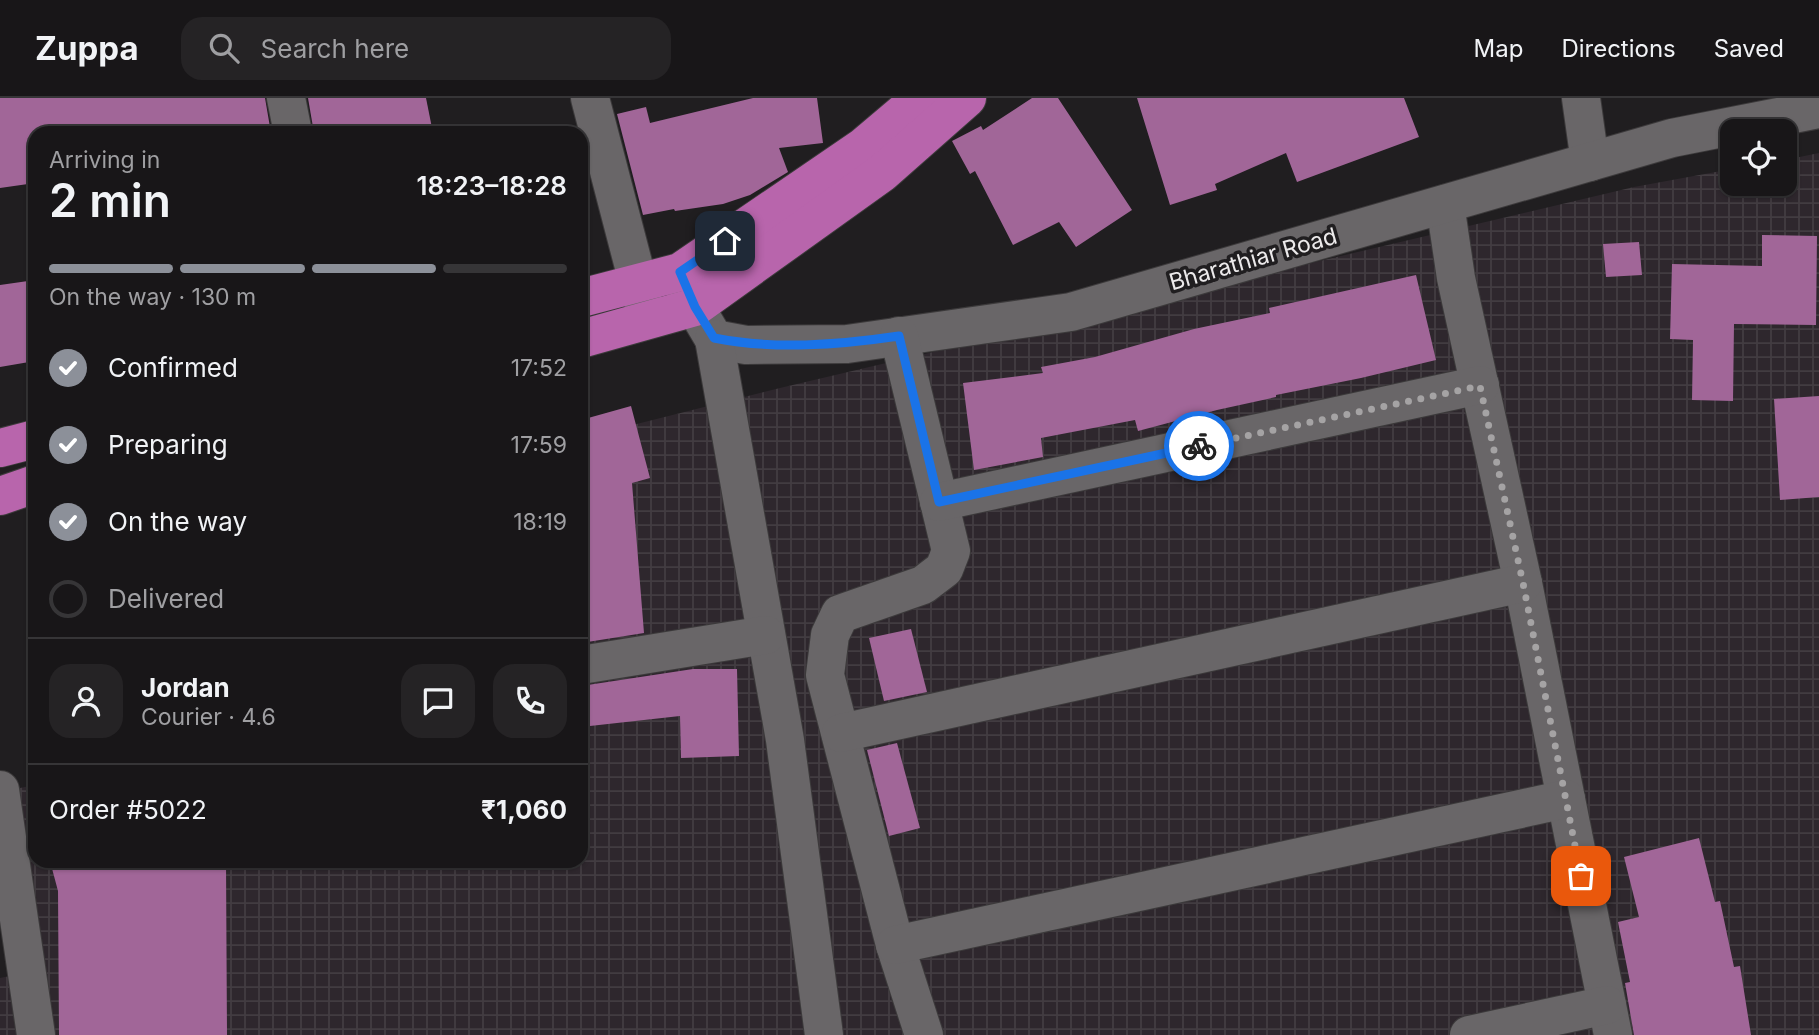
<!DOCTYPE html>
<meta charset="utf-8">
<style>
body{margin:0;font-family:Inter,sans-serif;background:#252325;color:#f1f3f6;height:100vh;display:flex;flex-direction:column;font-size:26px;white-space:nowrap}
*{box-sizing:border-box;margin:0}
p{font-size:23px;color:#9f9fa2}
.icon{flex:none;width:38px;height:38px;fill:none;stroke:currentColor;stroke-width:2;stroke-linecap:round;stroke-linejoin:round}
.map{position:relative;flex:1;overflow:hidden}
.side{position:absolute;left:28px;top:28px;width:560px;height:742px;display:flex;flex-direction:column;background:#181618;border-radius:21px;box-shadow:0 2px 5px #0004,0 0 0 2px #363537}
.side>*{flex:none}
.controls{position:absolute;left:1720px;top:21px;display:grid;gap:14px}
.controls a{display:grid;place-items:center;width:77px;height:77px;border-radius:14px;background:#181618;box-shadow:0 2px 5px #0004,0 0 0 2px #363537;font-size:35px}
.pin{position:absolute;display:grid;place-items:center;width:60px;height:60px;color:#fff;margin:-30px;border-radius:14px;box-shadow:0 4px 10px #0006}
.courier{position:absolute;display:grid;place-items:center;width:70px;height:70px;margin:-35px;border:5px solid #1a73e8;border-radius:50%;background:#fff;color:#222;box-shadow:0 2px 9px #0007}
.headline em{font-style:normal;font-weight:600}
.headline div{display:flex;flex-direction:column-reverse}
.headline{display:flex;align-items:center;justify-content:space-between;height:119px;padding:0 21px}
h1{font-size:46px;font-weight:600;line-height:52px}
.bar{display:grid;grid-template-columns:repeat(4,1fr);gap:10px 7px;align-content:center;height:84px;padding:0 21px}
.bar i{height:9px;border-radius:5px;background:#363537}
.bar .selected{background:#8c9099}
.bar p{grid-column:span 4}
.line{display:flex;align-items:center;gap:18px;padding:0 21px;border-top:2px solid #363537}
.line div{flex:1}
.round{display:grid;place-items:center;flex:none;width:74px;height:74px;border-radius:21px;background:#252325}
ol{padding:0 21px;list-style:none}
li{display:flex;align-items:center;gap:21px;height:77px}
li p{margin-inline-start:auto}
li .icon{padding:7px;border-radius:50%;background:#8c9099;color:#fff;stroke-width:4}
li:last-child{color:#9f9fa2}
li i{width:38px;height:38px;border:4px solid #363537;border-radius:50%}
header{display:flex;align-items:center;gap:42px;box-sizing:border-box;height:98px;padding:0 35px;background:#181618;border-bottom:2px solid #363537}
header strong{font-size:33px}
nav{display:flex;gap:38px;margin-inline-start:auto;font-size:24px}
.search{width:490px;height:63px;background:#252325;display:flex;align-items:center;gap:18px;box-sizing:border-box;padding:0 24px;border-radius:21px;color:#9f9fa2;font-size:26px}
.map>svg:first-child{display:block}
</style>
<header>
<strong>Zuppa</strong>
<div class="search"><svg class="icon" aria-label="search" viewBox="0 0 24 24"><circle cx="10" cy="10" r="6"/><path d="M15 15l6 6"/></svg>Search here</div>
<nav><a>Map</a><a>Directions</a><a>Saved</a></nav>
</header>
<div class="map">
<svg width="1819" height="937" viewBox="0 0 1819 937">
<defs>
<pattern id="industrial-grid" width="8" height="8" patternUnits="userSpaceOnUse" patternTransform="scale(1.75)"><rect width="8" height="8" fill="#2e272d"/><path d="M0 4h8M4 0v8" fill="none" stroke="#423c41"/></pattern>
</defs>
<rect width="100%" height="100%" fill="#201e20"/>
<path fill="url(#industrial-grid)" d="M1819 55V937H0V880L15 877 0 694 35 687V763H581V340L780 290 1634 89 1732 71V86H1785V62Z"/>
<g fill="#a16698">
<path d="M0 0H265L271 35H35V85L0 90Z"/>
<path d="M308 0H426L433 35H314Z"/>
<path d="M753 0H817L823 45 779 50 788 74 750 97 723 106 675 113 674 111 643 117 617 16 646 9 650 25Z"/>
<path d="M1032 0H1058L1132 112 1076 149 1059 124 1013 147 975 73 970 76 952 43 981 28 983 32Z"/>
<path d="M1137 0H1404L1419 39 1297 84 1286 55 1215 86 1217 92 1170 107Z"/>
<path d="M1762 137 1817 138 1816 227 1734 226 1733 303 1692 302 1693 242 1670 241 1672 166 1762 168Z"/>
<path d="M1639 144 1642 177 1606 179 1603 146Z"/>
<path d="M1416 177 1436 262 1361 280 1276 297V299L1217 312 1138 333 1135 322 1041 340 1043 359 974 372 963 285 1043 275 1041 269 1095 259 1194 231 1270 215 1269 210Z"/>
<path d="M35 182V263L0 269V187Z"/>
<path d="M1819 298V399L1780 402 1774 301Z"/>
<path d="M631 308 650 380 632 385 644 535 581 545V322Z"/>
<path d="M911 531 927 594 884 603 869 540Z"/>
<path d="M693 571H737L739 658 681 660 680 618 581 629V588Z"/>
<path d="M897 645 920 730 889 738 867 652Z"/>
<path d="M1699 740 1715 804 1720 803 1734 869 1740 868 1751 937H1634L1625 885 1630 884 1618 824 1639 819 1624 759Z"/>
<path d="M50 763H226L227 937H59L58 793Z"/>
</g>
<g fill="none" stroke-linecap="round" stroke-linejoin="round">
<defs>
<g id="minor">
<path d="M286 0 293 35"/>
<path d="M590 0 646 215"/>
<path d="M1581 0 1590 64"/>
<path d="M1445 106 1456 180 1523 485 1613 937"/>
<path d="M681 179 695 209 714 241 746 247 847 246 1071 214 1672 40 1819 11"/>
<path d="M899 238 951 453 944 471 923 487 840 516 830 537 825 577 895 847 924 937"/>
<path d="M714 241 785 642 824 937"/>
<path d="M939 404 1480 287"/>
<path d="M581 567 766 537"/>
<path d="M841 635 1523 485"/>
<path d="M0 692 36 937"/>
<path d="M895 847 1566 701"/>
<path d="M1469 937 1607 907"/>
</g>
<g id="highway">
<path d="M581 200 680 174 863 49 921 0"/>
<path d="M581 241 695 209 882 75 967 0"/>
<path d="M0 350 35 341"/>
<path d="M0 398 35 386"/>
</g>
</defs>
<use href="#minor" stroke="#3c3a3b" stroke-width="40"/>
<use href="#highway" stroke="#3c3a3b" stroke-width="40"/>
<use href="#minor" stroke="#696668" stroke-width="38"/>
<use href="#highway" stroke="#b865ac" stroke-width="38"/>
</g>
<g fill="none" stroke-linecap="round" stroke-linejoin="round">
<path stroke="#a5a3a4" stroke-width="7" stroke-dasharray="0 12.6" d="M1199 348 1480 288 1523 485 1581 778"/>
<path stroke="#1a73e8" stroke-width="9" d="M725 143 680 174 695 209 714 240C774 252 838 247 899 238L939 404 1199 348"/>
</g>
<g text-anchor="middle" stroke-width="7" stroke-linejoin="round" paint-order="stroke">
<g font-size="23" fill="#eceaeb" stroke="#201e20">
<text transform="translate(1253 161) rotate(-16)" y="8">Bharathiar Road</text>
</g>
</g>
</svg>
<div class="controls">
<a><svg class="icon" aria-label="locate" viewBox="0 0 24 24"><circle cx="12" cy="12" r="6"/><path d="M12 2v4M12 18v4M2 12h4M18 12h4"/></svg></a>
</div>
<div class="pin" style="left:1581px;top:778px;background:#ea580c"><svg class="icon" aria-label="bag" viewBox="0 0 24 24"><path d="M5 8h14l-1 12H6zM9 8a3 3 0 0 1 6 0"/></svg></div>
<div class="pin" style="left:725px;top:143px;background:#1f2937"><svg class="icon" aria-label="home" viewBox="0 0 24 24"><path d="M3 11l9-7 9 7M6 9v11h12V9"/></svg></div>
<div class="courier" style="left:1199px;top:348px"><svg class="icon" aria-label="bike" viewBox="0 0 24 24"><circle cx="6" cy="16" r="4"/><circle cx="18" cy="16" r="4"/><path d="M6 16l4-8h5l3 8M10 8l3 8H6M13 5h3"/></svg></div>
<section class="side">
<div class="headline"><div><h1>2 min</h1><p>Arriving in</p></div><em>18:23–18:28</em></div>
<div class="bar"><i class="selected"></i><i class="selected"></i><i class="selected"></i><i></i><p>On the way · 130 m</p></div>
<ol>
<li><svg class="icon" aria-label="check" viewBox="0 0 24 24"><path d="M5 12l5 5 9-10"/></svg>Confirmed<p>17:52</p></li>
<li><svg class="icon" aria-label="check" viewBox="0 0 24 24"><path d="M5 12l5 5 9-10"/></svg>Preparing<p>17:59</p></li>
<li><svg class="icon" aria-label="check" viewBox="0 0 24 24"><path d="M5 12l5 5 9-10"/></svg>On the way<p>18:19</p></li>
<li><i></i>Delivered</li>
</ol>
<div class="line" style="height:126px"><a class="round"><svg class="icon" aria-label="person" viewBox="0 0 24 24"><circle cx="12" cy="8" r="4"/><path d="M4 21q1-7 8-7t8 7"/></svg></a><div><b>Jordan</b><p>Courier · 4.6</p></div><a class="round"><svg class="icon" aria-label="chat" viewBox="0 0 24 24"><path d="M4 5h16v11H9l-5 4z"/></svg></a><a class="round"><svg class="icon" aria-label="phone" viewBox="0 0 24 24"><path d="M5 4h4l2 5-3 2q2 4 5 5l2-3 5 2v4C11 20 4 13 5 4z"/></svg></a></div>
<div class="line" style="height:91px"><div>Order #5022</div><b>₹1,060</b></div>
</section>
</div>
